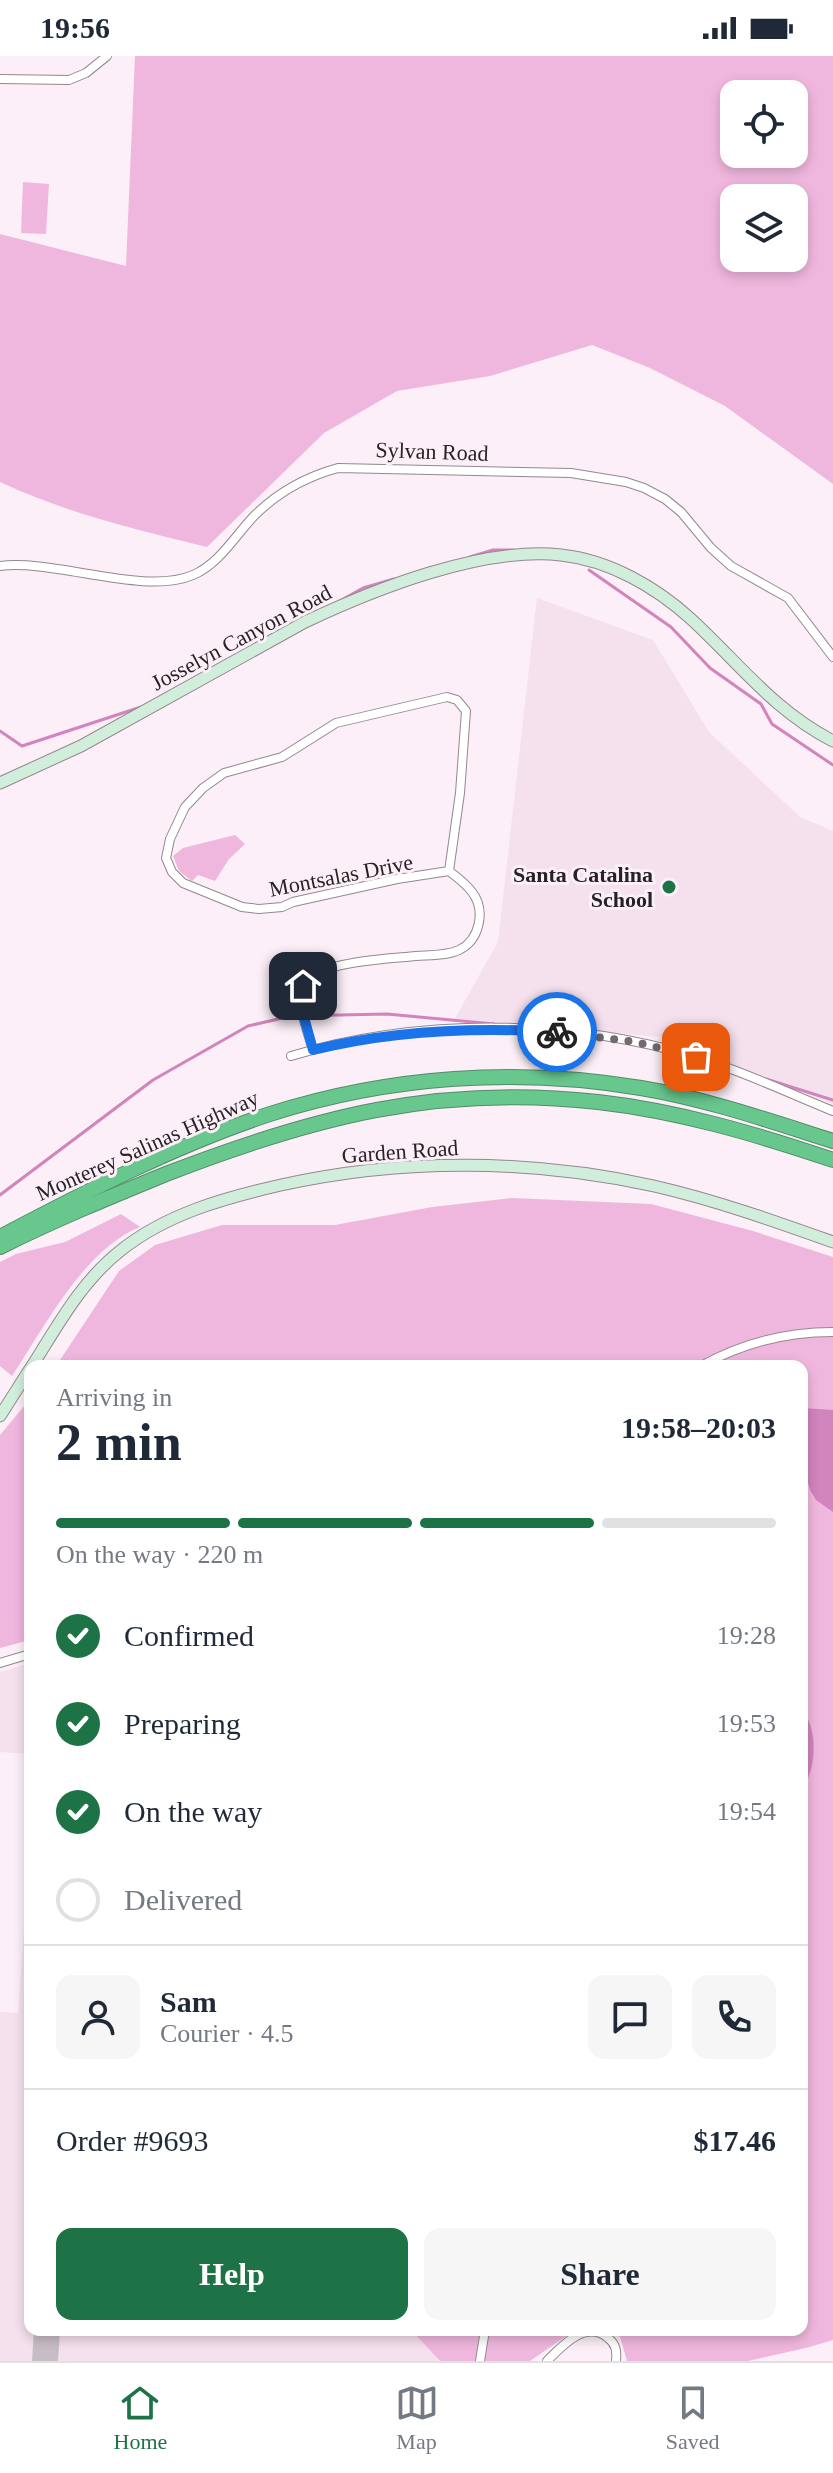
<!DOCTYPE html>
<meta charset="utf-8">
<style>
body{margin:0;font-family:"Times New Roman",serif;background:#f6f6f7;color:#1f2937;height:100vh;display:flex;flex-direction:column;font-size:30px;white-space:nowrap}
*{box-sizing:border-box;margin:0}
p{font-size:26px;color:#747a83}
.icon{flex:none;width:44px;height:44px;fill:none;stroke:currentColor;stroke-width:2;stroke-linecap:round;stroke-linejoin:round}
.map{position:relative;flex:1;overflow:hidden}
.drawer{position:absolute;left:24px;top:1304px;width:784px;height:976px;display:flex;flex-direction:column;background:#fff;border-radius:16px;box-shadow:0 4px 12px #0003}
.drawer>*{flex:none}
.fabs{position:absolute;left:720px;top:24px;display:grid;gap:16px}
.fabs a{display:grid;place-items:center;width:88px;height:88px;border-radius:16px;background:#fff;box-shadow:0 4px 12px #0003;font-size:40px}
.pin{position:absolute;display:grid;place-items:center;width:68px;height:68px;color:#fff;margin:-34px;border-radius:16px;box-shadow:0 4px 12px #0006}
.courier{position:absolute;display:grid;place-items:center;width:80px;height:80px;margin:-40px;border:6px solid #1a73e8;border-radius:50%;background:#fff;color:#222;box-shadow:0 2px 10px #0007}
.summary em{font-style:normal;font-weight:700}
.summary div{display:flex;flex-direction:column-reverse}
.summary{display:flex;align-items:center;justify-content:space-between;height:136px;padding:0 32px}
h1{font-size:52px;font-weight:700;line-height:60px}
.bar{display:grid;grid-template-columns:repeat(4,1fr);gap:12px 8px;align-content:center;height:96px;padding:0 32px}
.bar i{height:10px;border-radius:6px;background:#e0e1e3}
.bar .current{background:#1e7346}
.bar p{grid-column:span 4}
.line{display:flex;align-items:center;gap:20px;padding:0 32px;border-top:2px solid #e0e1e3}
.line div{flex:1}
.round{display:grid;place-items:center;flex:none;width:84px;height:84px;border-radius:16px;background:#f6f6f7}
ol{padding:0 32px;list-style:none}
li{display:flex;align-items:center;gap:24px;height:88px}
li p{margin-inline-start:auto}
li .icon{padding:8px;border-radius:50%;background:#1e7346;color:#fff;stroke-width:4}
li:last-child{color:#747a83}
li i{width:44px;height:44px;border:4px solid #e0e1e3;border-radius:50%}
.primary-button{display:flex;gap:16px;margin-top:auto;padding:16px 32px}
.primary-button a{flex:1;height:92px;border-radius:16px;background:#1e7346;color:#fff;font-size:32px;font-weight:700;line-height:92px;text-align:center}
.primary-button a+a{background:#f6f6f7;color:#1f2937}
.status{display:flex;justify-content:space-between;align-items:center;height:56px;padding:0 40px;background:#fff;direction:ltr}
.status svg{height:22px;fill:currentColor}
.menu{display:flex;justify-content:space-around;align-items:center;height:112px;border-top:2px solid #e0e1e3;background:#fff;font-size:22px;color:#747a83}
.menu a{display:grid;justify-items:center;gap:4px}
.menu .current{color:#1e7346}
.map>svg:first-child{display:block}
</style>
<div class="status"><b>19:56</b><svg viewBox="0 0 49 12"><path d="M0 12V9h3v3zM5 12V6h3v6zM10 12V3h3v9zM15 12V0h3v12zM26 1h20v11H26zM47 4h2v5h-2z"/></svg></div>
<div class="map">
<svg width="833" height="2305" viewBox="0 0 833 2305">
<rect width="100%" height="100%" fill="#fceff7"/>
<g fill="#f5e1ee">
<path d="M537 542 653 584 709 676 800 761 833 775V1048L661 981 454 964 498 886Z"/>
<path d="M30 1607V1698L0 1696V1616Z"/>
<path d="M30 1789V2274H411L440 2305H0V1956L18 1957Z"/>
</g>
<g fill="#f0b7de" fill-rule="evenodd">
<path d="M135 0H833V428L725 350 650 312 592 289 490 320 397 335 324 377 207 491C134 473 69 458 0 426V178L126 210ZM794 38V98H734V38ZM794 142V202H734V142Z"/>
<path d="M23 126 49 128 46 178 21 177Z"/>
<path d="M235 779 245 788 229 803 215 825 198 819 192 825 179 815 173 800 183 792Z"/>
<path d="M512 1142 651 1148 753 1175 833 1201V2284L806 2292 748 2305H627L620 2281 612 2274H802V1310H56L119 1215 155 1189 222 1169H335L432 1151Z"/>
<path d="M121 1158 140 1171C84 1193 44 1272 12 1320L0 1310V1206L16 1198 65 1186Z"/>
<path d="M30 1343V1584L0 1592V1379Z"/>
<path d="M411 2274H575L530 2305H440Z"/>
</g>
<g fill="#d284bc">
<path d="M802 1352 833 1354V1456L816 1444 810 1434 802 1404Z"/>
<path d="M802 1654C818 1671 817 1714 802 1732Z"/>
</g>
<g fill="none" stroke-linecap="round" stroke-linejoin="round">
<g stroke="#d284bc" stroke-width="3">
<path d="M470 501 493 494H514"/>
<path d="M589 514 671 571 710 612 761 648 772 668 833 709"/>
<path d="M338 546 363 532 394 523"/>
<path d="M0 675 22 690 141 651"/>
<path d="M766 1023 833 1044"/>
<path d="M0 1139 153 1024 248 970 291 960 387 958 494 968"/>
</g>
<path stroke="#c8bdc4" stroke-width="26" d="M45 2305 47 2274"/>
<defs>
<g id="street">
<path d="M0 23 69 24 86 17 107 0"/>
<path d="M0 510C55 503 144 540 193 519 219 508 235 480 254 460 278 436 305 421 338 412L571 417 626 426 644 432 665 443 681 456 711 492 731 510 788 542 833 601"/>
<path d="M447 641 457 644 466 655 460 737 449 815 397 823 293 846 282 851 259 853 242 851 183 827 172 816 166 802 170 783 185 751 203 732 224 717 282 701 336 667Z"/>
<path d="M313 994C306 969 291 940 312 919 339 905 385 903 416 900 429 899 446 900 459 894 480 884 486 854 472 836 466 828 457 821 449 815"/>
<path d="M291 1000C419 962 568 962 696 1001 743 1015 788 1037 833 1055"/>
<path d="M701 1310C742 1287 786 1276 833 1276"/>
<path d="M0 1607 30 1598"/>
<path d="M480 2305 485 2274"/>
<path d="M547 2305C562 2290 586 2263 608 2282 616 2288 617 2295 616 2305"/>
</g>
<g id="secondary">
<path d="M0 727 81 690 305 566C375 533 483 490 561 499 609 504 656 531 691 563 739 607 773 654 833 685"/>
<path d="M32 1310C58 1269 81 1226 120 1195 166 1158 224 1142 281 1129 403 1102 531 1103 654 1130 715 1144 774 1165 833 1186"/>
<path d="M0 1360 30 1313"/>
</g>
<g id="highway">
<path d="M0 1181C85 1136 178 1088 270 1058 389 1020 518 1011 641 1032 707 1043 770 1065 833 1085"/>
<path d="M0 1191C54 1164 110 1141 166 1118 313 1061 438 1028 598 1046 678 1055 756 1078 833 1104"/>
</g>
</defs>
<use href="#street" stroke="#93888f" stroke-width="10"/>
<use href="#secondary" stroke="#93888f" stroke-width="13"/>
<use href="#highway" stroke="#518d69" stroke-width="16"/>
<use href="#street" stroke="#fff" stroke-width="8"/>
<use href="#secondary" stroke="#d1eedd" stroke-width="11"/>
<use href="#highway" stroke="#67c78d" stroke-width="14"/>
</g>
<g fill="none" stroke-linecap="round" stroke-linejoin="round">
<path stroke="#726a6e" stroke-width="8" stroke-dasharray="0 14.4" d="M557 976 636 986 696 1001"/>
<path stroke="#1a73e8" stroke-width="10" d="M303 930 301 950 313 994C394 974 475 971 557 976"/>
</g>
<circle fill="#1e7346" stroke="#fceff7" stroke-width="3" cx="669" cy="831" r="8"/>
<g text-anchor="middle" stroke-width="6" stroke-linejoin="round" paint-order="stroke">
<g font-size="22" fill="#272225" stroke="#fceff7">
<text transform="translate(432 395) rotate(2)" y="8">Sylvan Road</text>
<text transform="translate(241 581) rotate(-28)" y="8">Josselyn Canyon Road</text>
<text transform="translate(341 819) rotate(-11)" y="8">Montsalas Drive</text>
<text transform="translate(147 1089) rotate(-24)" y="8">Monterey Salinas Highway</text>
<text transform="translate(400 1095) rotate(-4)" y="8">Garden Road</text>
</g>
<g font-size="22" font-weight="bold" fill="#272225" stroke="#fceff7" text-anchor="end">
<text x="653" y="826">Santa Catalina<tspan x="653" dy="25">School</tspan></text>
</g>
</g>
</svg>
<div class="fabs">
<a><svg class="icon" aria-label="locate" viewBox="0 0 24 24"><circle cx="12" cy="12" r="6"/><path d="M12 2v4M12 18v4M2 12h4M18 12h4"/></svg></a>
<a><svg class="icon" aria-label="layers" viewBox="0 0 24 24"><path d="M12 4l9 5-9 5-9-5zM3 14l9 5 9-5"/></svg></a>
</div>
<div class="pin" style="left:696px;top:1001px;background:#ea580c"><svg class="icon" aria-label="bag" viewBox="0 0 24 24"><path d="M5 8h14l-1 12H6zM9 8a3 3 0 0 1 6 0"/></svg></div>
<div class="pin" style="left:303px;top:930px;background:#1f2937"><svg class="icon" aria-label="home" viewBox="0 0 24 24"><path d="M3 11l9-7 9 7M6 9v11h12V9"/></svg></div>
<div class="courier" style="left:557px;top:976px"><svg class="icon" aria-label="bike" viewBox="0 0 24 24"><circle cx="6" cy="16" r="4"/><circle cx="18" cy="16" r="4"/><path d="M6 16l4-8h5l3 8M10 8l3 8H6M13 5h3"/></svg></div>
<section class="drawer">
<div class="summary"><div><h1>2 min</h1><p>Arriving in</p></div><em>19:58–20:03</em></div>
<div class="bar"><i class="current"></i><i class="current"></i><i class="current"></i><i></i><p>On the way · 220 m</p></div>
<ol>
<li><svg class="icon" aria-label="check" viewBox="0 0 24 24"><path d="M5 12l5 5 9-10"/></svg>Confirmed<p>19:28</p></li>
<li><svg class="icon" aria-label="check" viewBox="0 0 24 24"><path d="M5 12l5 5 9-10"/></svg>Preparing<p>19:53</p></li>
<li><svg class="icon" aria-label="check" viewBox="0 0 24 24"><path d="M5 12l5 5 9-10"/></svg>On the way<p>19:54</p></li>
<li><i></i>Delivered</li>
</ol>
<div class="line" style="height:144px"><a class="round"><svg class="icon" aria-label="person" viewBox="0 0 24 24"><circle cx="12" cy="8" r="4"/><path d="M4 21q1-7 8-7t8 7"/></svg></a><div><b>Sam</b><p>Courier · 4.5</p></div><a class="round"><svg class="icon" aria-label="chat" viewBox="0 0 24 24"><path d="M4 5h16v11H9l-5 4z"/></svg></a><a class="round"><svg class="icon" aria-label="phone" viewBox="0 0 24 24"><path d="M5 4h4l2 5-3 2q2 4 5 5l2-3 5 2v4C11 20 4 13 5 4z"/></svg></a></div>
<div class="line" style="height:104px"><div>Order #9693</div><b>$17.46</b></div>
<div class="primary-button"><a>Help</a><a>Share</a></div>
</section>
</div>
<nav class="menu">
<a class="current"><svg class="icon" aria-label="home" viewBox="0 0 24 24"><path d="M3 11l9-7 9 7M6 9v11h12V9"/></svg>Home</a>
<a><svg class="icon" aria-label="map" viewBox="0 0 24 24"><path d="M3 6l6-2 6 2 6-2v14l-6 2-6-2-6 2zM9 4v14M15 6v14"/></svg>Map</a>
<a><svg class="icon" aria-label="saved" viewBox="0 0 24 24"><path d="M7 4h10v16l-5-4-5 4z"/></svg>Saved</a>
</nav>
